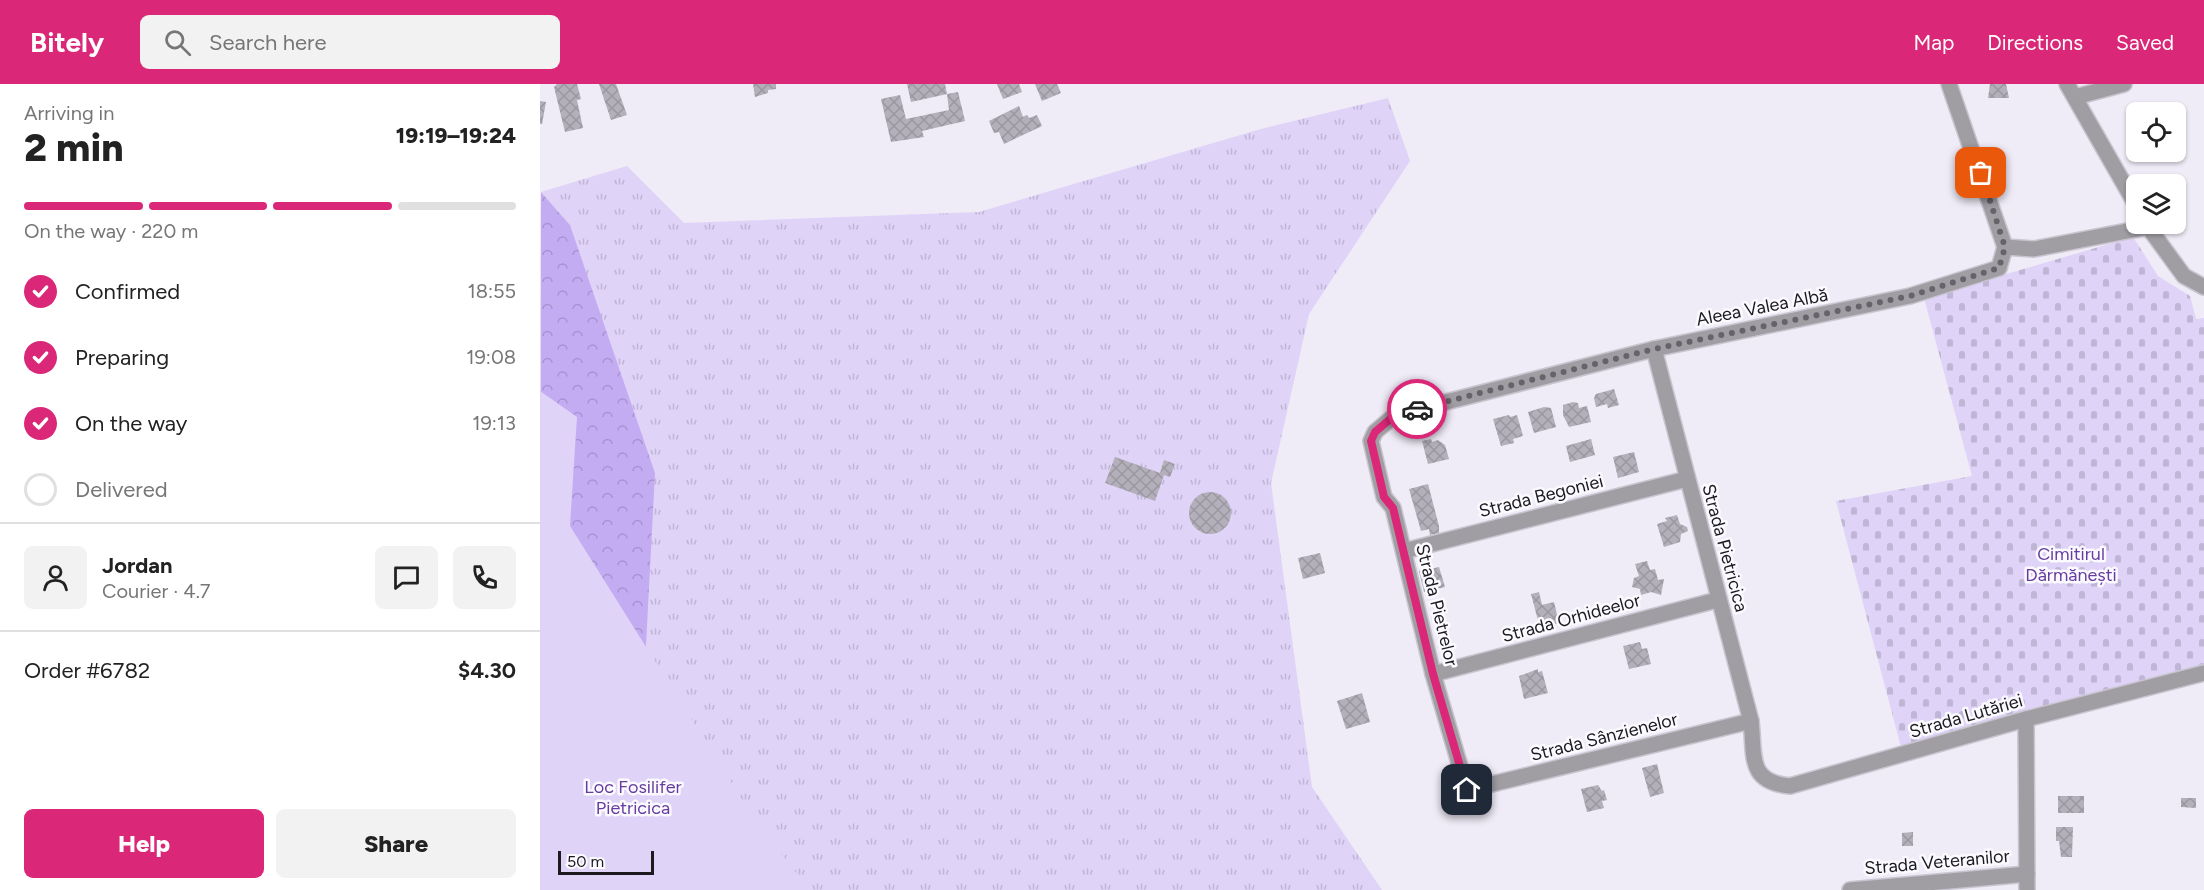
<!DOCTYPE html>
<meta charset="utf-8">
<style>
body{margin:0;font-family:Figtree,sans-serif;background:#f2f2f2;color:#222;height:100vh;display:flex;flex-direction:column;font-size:22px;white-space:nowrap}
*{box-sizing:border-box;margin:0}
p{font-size:20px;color:#767676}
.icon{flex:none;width:33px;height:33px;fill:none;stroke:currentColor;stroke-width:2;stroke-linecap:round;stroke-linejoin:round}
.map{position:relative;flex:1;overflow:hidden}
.panel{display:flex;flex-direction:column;background:#fff;width:540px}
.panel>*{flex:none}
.controls{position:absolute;left:1586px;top:18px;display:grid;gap:12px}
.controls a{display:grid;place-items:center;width:60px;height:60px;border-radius:9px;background:#fff;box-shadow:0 2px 4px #0004;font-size:30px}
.scale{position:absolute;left:18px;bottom:15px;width:96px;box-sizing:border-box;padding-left:6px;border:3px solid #1c1a1f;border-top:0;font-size:16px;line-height:21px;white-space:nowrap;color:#1c1a1f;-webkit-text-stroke:4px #fbfaff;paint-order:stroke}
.pin{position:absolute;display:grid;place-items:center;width:51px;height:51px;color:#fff;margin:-26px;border-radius:12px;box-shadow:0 3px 9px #0006}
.courier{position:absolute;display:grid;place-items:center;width:60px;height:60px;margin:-30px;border:4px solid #db2777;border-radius:50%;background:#fff;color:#222;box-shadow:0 2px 8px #0007}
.summary em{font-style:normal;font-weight:800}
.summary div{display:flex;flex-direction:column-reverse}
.summary{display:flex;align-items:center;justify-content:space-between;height:102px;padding:0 24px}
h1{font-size:39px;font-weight:800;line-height:45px}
.bar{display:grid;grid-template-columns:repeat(4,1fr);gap:9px 6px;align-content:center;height:72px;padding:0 24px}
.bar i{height:8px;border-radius:4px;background:#e0e0e0}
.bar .on{background:#db2777}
.bar p{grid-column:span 4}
.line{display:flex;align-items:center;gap:15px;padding:0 24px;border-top:2px solid #e0e0e0}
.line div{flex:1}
.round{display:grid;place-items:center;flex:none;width:63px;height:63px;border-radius:9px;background:#f2f2f2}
ol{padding:0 24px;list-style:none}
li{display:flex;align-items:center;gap:18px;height:66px}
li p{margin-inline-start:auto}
li .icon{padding:6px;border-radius:50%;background:#db2777;color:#fff;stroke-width:4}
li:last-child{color:#767676}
li i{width:33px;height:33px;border:3px solid #e0e0e0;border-radius:50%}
.primary-button{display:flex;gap:12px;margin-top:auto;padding:12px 24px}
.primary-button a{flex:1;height:69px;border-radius:9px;background:#db2777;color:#fff;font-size:24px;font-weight:800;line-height:69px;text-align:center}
.primary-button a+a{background:#f2f2f2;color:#222}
header{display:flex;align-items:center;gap:36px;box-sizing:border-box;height:84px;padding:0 30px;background:#db2777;color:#fff}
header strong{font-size:28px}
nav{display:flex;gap:33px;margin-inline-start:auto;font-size:21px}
.search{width:420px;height:54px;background:#f2f2f2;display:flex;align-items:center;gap:15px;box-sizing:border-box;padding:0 21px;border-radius:9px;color:#767676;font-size:22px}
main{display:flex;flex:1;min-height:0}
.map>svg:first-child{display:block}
</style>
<header>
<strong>Bitely</strong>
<div class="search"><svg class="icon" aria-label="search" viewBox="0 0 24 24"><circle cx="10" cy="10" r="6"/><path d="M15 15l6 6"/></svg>Search here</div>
<nav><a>Map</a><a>Directions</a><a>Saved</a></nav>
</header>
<main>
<section class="panel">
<div class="summary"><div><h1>2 min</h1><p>Arriving in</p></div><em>19:19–19:24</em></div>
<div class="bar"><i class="on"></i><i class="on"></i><i class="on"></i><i></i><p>On the way · 220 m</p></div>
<ol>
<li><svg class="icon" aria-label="check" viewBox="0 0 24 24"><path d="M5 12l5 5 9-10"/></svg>Confirmed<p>18:55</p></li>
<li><svg class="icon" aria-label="check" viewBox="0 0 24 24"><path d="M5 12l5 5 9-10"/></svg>Preparing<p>19:08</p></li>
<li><svg class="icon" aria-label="check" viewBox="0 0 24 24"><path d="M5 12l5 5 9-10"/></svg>On the way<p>19:13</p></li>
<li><i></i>Delivered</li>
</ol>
<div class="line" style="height:108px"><a class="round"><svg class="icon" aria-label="person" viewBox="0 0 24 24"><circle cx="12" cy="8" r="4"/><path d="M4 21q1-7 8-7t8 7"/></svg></a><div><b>Jordan</b><p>Courier · 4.7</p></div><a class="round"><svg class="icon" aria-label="chat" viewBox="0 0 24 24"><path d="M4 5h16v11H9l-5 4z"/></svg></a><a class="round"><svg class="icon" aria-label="phone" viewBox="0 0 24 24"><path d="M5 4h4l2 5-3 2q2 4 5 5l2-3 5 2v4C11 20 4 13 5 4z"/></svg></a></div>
<div class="line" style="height:78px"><div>Order #6782</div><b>$4.30</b></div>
<div class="primary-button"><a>Help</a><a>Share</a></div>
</section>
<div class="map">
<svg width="1664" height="806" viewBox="0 0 1664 806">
<defs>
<pattern id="grass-tufts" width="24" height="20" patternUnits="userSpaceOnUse" patternTransform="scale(1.5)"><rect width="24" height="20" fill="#dfd3f8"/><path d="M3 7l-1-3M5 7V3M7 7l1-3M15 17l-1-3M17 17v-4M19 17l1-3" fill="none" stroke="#bfb5d4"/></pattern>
<pattern id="forest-crowns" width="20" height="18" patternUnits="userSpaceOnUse" patternTransform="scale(1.5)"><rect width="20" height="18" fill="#c4acf3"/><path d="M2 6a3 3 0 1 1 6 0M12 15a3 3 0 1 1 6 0" fill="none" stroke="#a893d0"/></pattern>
<pattern id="cemetery-stones" width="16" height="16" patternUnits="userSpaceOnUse" patternTransform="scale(1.5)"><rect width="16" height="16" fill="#dfd3f8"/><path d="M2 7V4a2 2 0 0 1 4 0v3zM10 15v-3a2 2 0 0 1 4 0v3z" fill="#bfb5d4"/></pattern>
<pattern id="building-cross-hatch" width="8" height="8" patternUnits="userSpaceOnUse" patternTransform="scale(1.5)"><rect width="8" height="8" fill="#b4b0bb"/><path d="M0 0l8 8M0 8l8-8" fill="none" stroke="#9a97a0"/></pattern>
</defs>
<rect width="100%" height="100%" fill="#efebf7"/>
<path fill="url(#grass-tufts)" d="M848 14 870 77 769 230 731 399 772 703 842 806H184L138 758 30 141 1 108 87 82 144 139 439 128 721 45Z"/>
<path fill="url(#forest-crowns)" d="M1 108 30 141 115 389 101 656 0 806Z"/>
<path fill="url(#cemetery-stones)" d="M1593 153 1618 192 1650 212 1656 235 1664 234V580L1361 663 1296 417 1432 392 1384 214Z"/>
<path fill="#dfd3f8" d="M0 307 37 333 30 442 215 736 270 806H0Z"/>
<g fill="url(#building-cross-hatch)">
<path d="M17 0H37L41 15 37 16 43 44 25 48 14 3Z"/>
<path d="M59 0H76L87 31 71 36Z"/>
<path d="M213 0H236V5L228 6V9L215 13Z"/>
<path d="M367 0H405L407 10 371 18Z"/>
<path d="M457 0H479L482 8 463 15Z"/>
<path d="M495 0H517L521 9 502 17Z"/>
<path d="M1450 0H1466L1469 14H1448Z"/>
<path d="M418 8 425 37 382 47 384 53 351 58 341 15 360 11 366 35 409 26 407 10Z"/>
<path d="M0 17 6 18 2 40H0Z"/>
<path d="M479 22 483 33 487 31 489 34 497 31 502 42 464 60 459 48 454 49 449 37Z"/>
<path d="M1074 305 1079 321 1068 324 1067 320 1056 323 1054 314 1056 310Z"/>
<path d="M1033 318 1038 319 1039 324 1047 322 1051 338 1029 343 1023 331V321Z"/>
<path d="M1004 323 1011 324 1016 343 994 349 988 328Z"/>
<path d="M969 331 970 333 977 331 983 352 973 355 974 359 961 362 953 335Z"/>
<path d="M891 355 892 358 898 356 905 361 909 375 888 380 882 357Z"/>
<path d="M1051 355 1055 371 1030 378 1026 362Z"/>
<path d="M1094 368 1099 388 1078 394 1073 373Z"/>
<path d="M575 373 620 389 624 376 635 380 630 393 624 391 615 417 565 399Z"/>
<path d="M888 400 899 442V449L890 451 889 445 881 447 869 405Z"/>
<circle cx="670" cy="429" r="21"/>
<path d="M1137 431 1140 440 1147 443 1148 447 1141 450 1140 458 1124 463 1117 440 1127 437 1125 434Z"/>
<path d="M780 469 785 489 763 495 758 474Z"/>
<path d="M1107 477 1110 486 1115 485 1118 496 1124 495 1121 511 1111 508 1101 511 1100 505 1092 503 1094 494 1099 492 1095 480Z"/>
<path d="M890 481 891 485 899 483 905 503 884 508 879 487Z"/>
<path d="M999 508 1002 521 1014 518 1019 539 1000 544 991 510Z"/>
<path d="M1072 521H1077L1075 529 1070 528 1069 524Z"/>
<path d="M1100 558 1102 565 1107 564 1111 580 1089 585 1083 562Z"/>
<path d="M998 585V588L1002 587 1008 609 984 615 979 592Z"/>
<path d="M822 609 830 638 806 645 797 617Z"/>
<path d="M1117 680 1124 709 1110 713 1102 684Z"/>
<path d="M1058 701 1062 707 1064 706 1067 716 1062 717 1064 724 1047 728 1041 705Z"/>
<rect x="1518" y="712" width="26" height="17"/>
<path d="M1641 714H1656V724L1641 723Z"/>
<path d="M1516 743H1533L1532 773H1521L1519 757H1516Z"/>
<path d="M1373 748V762H1362V749Z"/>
</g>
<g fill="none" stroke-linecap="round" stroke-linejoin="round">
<defs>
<g id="minor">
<path d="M1409 0 1465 163"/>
<path d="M1527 0 1596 121"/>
<path d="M1535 13 1584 0"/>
<path d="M1606 140 1644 192 1664 203"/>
<path d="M1465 163 1494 165 1608 143"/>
<path d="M1114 265 1211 637C1215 672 1207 698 1250 702L1486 635 1664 589"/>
<path d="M864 467 1147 395"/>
<path d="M893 590 1177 516"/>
<path d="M1486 635 1487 806"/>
<path d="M1211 637 927 706 893 590 853 424 844 413 831 357 835 348 855 331 1114 265 1370 212 1459 184 1465 163"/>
<path d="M1310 806 1487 790"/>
</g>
</defs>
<use href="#minor" stroke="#c9c5d0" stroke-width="18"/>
<use href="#minor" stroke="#a09ea3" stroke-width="15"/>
</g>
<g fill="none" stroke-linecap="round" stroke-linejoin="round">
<path stroke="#66636b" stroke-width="6" stroke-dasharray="0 10.8" d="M877 325 1114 265 1370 212 1459 184 1465 163 1441 89"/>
<path stroke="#db2777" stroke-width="8" d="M877 325 855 331 835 348 831 357 844 413 853 424 893 590 927 706"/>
</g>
<g text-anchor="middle" stroke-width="5" stroke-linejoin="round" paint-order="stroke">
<g font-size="18" fill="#1c1a1f" stroke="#fbfaff">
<text transform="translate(1222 223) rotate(-11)" y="6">Aleea Valea Albă</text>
<text transform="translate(1001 412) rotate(-14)" y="6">Strada Begoniei</text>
<text transform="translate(1185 464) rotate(75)" y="6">Strada Pietricica</text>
<text transform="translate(897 521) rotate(76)" y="6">Strada Pietrelor</text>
<text transform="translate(1031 534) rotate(-15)" y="6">Strada Orhideelor</text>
<text transform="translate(1426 632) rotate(-16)" y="6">Strada Lutăriei</text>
<text transform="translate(1064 653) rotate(-14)" y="6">Strada Sânzienelor</text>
<text transform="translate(1397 778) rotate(-5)" y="6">Strada Veteranilor</text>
</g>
<g font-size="18" fill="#663ca0" stroke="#fbfaff">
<text x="1531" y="476">Cimitirul<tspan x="1531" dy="21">Dărmănești</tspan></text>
<text x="93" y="709">Loc Fosilifer<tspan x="93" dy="21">Pietricica</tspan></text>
</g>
</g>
</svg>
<div class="controls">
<a><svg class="icon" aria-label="locate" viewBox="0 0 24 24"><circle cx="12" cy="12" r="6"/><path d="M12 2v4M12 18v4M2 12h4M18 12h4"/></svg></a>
<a><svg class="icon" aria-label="layers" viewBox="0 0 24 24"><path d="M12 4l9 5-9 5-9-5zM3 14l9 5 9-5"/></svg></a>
</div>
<div class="scale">50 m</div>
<div class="pin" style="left:1441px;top:89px;background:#ea580c"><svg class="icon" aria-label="bag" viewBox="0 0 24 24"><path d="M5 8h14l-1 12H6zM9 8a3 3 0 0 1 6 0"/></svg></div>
<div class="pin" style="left:927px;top:706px;background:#1f2937"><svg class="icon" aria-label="home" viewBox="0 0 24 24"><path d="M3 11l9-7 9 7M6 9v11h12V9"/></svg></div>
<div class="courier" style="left:877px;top:325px"><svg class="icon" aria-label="car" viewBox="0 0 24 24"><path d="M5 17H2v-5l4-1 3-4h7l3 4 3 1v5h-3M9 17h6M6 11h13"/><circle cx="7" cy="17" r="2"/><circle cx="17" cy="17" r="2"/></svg></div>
</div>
</main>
